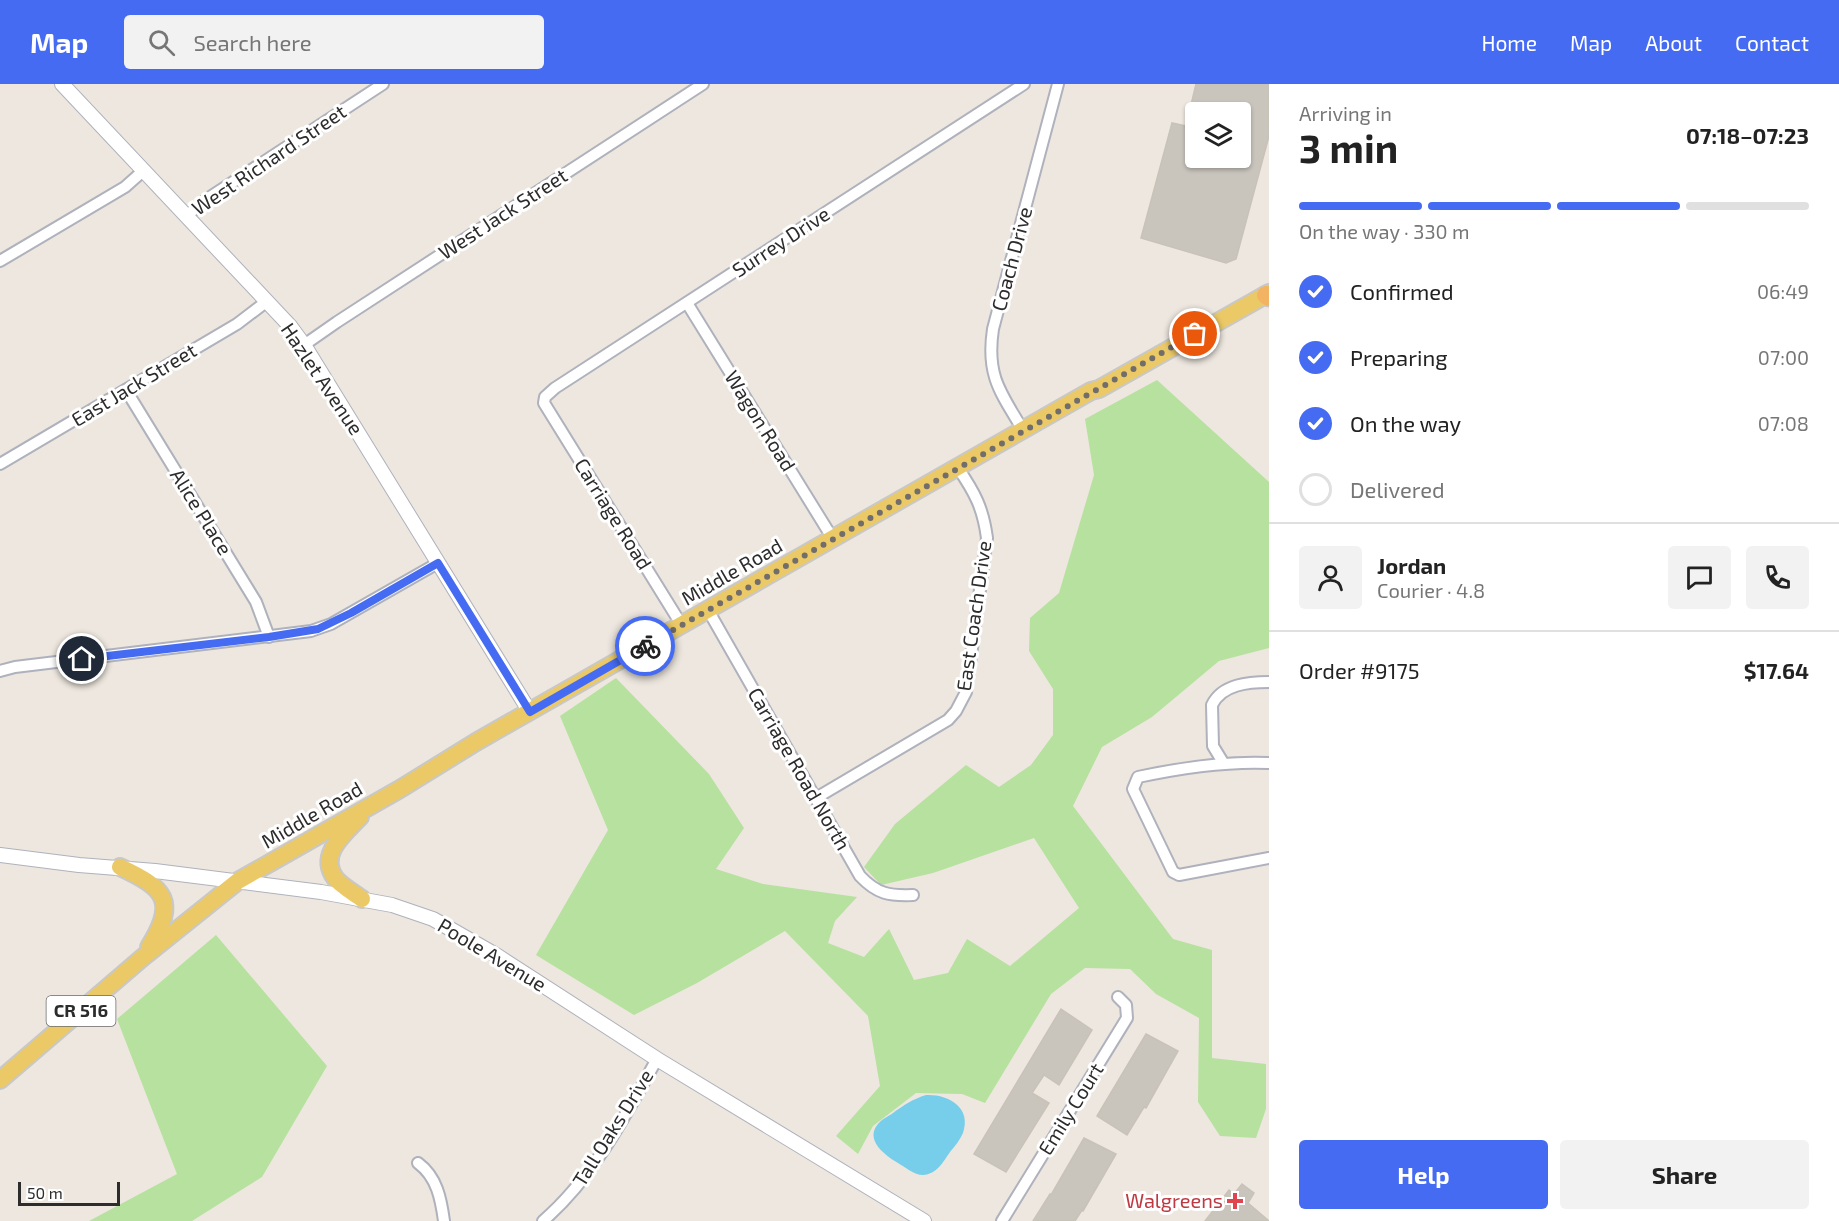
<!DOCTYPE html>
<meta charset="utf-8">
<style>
body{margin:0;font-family:"Exo 2",sans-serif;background:#f2f2f2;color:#222;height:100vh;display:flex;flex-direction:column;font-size:22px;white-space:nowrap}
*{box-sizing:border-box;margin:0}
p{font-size:20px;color:#767676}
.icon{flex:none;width:33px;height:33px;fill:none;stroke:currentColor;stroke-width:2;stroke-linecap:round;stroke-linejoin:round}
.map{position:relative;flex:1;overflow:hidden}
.drawer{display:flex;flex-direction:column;background:#fff;width:570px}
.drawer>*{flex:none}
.tools{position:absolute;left:1185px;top:18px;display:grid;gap:12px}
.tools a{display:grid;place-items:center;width:66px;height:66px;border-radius:6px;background:#fff;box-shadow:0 2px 4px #0004;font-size:30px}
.scale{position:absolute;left:18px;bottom:15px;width:102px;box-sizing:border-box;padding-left:6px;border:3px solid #2c2c2c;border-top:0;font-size:16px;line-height:21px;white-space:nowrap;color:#2c2c2c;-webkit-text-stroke:4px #fff;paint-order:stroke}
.pin{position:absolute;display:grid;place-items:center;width:51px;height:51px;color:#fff;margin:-26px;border:3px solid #fff;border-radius:50%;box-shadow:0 2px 6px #0007}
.courier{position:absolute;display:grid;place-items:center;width:60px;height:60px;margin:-30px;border:4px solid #466bf3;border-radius:50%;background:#fff;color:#222;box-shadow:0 2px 8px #0007}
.head em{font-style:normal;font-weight:700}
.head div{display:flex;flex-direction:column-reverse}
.head{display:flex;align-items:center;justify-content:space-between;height:102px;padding:0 30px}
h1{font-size:39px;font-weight:700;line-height:45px}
.bar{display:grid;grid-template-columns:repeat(4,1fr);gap:9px 6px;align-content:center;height:72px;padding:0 30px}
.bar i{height:8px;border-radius:4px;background:#e0e0e0}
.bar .selected{background:#466bf3}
.bar p{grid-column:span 4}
.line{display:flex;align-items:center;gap:15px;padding:0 30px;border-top:2px solid #e0e0e0}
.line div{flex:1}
.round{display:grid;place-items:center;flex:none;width:63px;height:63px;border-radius:6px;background:#f2f2f2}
ol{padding:0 30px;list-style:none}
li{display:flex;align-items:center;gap:18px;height:66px}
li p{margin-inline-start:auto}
li .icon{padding:6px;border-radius:50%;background:#466bf3;color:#fff;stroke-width:4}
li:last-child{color:#767676}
li i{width:33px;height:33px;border:3px solid #e0e0e0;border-radius:50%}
.cta{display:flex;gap:12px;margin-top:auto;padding:12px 30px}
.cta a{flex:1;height:69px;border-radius:6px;background:#466bf3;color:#fff;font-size:24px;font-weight:700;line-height:69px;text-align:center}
.cta a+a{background:#f2f2f2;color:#222}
header{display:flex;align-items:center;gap:36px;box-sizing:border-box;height:84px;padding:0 30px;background:#466bf3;color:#fff}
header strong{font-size:28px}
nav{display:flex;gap:33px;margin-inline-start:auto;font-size:21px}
.search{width:420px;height:54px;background:#f2f2f2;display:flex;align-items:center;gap:15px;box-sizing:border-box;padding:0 21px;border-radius:6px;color:#767676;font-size:22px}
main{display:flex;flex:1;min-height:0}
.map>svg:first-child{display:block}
</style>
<header>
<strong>Map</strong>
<div class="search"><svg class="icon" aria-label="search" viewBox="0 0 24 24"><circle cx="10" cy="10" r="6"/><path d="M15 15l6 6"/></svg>Search here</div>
<nav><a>Home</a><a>Map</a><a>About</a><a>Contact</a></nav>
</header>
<main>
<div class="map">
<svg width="1269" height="1137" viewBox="0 0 1269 1137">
<rect width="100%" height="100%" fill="#ede7df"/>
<g fill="#b6e19e">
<path d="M1157 296 1269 398V564L1219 577 1152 633 1102 663 1073 722 1173 855 1212 866V974L1266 980V1025L1256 1054 1220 1052 1198 1018 1199 934 1156 910 1130 885 1085 884 1051 910 985 1019 962 1010 916 1009 873 1042 858 1070 836 1052 880 1002 868 932 785 847 697 899 634 931 536 871 608 746 560 632 616 594 709 690 744 744 716 785 763 800 857 813 835 837 828 859 864 873 889 845 914 896 948 889 967 855 1010 882 1079 824 1034 754 933 789 881 801 864 783 895 740 966 681 999 703 1031 681 1053 651V605L1029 567 1030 534 1059 509 1094 391 1085 335Z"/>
<path d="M216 851 327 982 262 1093 192 1137H89L177 1090 117 935Z"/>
</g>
<path fill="#77ceea" d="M926 1011C948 1010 972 1023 963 1049 960 1056 955 1062 950 1068 943 1078 937 1090 923 1091 914 1091 905 1083 898 1079 886 1072 864 1056 878 1040 882 1035 889 1032 893 1029 904 1021 913 1015 926 1011Z"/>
<g fill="#c9c5bd" stroke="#c8c2b8" stroke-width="1.5" fill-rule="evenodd">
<path d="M1196 0H1269V52L1236 175 1226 179 1141 154 1172 39 1186 42ZM1196 28H1240V74H1196Z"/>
<path d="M1061 925 1092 946 1059 1001 1044 991 1032 1009 1049 1019 1006 1088 974 1070Z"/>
<path d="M1146 950 1178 967 1146 1024 1144 1023 1127 1051 1097 1032Z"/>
<path d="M1084 1054 1116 1070 1083 1127 1082 1126 1075 1137H1033L1050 1110 1051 1111Z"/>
<path d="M1242 1100 1254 1109 1248 1119 1269 1137H1205L1229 1106 1234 1110Z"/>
</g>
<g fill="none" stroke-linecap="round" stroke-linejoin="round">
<defs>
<g id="minor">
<path d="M186 132 207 115 383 0"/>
<path d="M0 177 125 103 143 87"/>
<path d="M687 219 833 455"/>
<path d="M304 261 337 238 703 0"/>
<path d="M126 306 256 518 269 553"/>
<path d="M1023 346C1000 308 986 291 993 245L1058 0"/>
<path d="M0 380 237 240 266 218"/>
<path d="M708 526 860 792C877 810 889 812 913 811"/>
<path d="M681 540 544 319 545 313 555 304 1024 0"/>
<path d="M0 587 15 583 311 547 331 540 438 479"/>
<path d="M1269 679C1226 677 1180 684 1138 693L1133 705 1173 788 1179 791 1269 774"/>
<path d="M1224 680 1213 662 1212 621C1222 600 1249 598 1269 598"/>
<path d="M816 714 948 636 956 627 966 608 987 454C983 424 975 409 958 384"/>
<path d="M418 1079C437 1093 441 1115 444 1137"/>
<path d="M543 1137C593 1094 625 1032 657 975"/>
<path d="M1002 1137 1127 934 1126 921 1118 913"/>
</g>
<g id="tertiary">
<path d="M62 0 290 242 304 261 530 628"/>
<path d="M0 771 79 781 155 787 321 808 392 821 433 835 496 871 657 975 924 1137"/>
</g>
<g id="primary">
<path d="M360 733C344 750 318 770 335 794 341 802 354 809 362 815"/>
<path d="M120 783C165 804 178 817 149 863"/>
<path d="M0 996 142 874 238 797 400 705 476 658 1091 307 1099 305 1269 209"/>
</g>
<path id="trunk" d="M1266 211 1269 213"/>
</defs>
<use href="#minor" stroke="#afb2bc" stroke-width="14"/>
<use href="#tertiary" stroke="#afb2bc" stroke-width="16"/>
<use href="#primary" stroke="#c8c8c8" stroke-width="20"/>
<use href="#trunk" stroke="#c8c8c8" stroke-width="21"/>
<use href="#minor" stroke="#fff" stroke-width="10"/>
<use href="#tertiary" stroke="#fff" stroke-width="14"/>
<use href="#primary" stroke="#ebc966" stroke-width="16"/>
<use href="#trunk" stroke="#f2b462" stroke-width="18"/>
</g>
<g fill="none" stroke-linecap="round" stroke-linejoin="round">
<path stroke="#706d6b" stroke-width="6" stroke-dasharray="0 10.8" d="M645 562 1195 250"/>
<path stroke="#466bf3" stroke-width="8" d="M82 575 269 553 318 545 351 529 438 479 530 628 645 562"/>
</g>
<path fill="#e0444e" stroke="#fff" stroke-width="2" d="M1232 1108h6v6h6v6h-6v6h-6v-6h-6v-6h6z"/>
<g text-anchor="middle" stroke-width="6" stroke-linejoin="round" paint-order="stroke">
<rect fill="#fff" stroke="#6b6b6b" stroke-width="1.5" x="46.5" y="912" width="69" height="30" rx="4.5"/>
<g font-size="18" font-weight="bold" fill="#2c2c2c">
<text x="81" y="933">CR 516</text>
</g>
<g font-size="20" fill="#2c2c2c" stroke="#fff">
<text transform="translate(269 76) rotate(-34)" y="7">West Richard Street</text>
<text transform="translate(503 130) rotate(-33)" y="7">West Jack Street</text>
<text transform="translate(781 158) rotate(-33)" y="7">Surrey Drive</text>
<text transform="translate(1012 175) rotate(-75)" y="7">Coach Drive</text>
<text transform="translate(322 295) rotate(56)" y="7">Hazlet Avenue</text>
<text transform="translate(134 301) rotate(-31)" y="7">East Jack Street</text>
<text transform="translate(760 337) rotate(58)" y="7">Wagon Road</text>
<text transform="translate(201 428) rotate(58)" y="7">Alice Place</text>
<text transform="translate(613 430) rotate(58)" y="7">Carriage Road</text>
<text transform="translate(732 488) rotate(-30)" y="7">Middle Road</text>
<text transform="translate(974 532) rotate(-82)" y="7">East Coach Drive</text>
<text transform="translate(799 685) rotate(60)" y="7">Carriage Road North</text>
<text transform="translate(312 731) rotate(-30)" y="7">Middle Road</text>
<text transform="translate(492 871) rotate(31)" y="7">Poole Avenue</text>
<text transform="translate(1071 1025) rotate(-58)" y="7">Emily Court</text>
<text transform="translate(613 1044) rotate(-58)" y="7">Tall Oaks Drive</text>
</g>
<g font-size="20" fill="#be3a42" stroke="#fff" text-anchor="end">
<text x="1223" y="1124">Walgreens</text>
</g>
</g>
</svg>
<div class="tools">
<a><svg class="icon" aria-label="layers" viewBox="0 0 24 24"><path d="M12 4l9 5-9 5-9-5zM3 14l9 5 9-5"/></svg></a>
</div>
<div class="scale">50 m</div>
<div class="pin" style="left:1195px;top:250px;background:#ea580c"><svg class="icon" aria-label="bag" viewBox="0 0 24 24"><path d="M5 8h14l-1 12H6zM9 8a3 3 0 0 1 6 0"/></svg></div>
<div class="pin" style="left:82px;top:575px;background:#1f2937"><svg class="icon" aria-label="home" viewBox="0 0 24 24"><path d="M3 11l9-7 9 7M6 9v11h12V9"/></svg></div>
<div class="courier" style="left:645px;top:562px"><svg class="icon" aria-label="bike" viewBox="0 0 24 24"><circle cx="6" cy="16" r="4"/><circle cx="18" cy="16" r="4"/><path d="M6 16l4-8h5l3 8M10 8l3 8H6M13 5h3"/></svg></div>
</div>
<section class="drawer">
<div class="head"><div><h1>3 min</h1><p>Arriving in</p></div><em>07:18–07:23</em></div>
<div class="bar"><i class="selected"></i><i class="selected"></i><i class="selected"></i><i></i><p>On the way · 330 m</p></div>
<ol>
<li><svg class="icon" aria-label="check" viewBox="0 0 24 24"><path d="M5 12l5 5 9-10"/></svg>Confirmed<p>06:49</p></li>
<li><svg class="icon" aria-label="check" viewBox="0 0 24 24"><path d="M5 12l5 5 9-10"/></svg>Preparing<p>07:00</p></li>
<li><svg class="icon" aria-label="check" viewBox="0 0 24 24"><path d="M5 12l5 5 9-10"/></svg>On the way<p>07:08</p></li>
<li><i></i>Delivered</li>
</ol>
<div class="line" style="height:108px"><a class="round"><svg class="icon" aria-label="person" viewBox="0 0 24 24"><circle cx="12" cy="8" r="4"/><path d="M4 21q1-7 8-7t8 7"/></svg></a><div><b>Jordan</b><p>Courier · 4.8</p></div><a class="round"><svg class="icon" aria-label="chat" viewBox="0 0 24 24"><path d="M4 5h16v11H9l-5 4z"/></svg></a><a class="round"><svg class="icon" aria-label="phone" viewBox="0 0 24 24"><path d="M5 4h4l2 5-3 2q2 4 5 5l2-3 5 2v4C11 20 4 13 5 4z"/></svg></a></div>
<div class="line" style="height:78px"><div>Order #9175</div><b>$17.64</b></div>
<div class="cta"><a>Help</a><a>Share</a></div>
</section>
</main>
